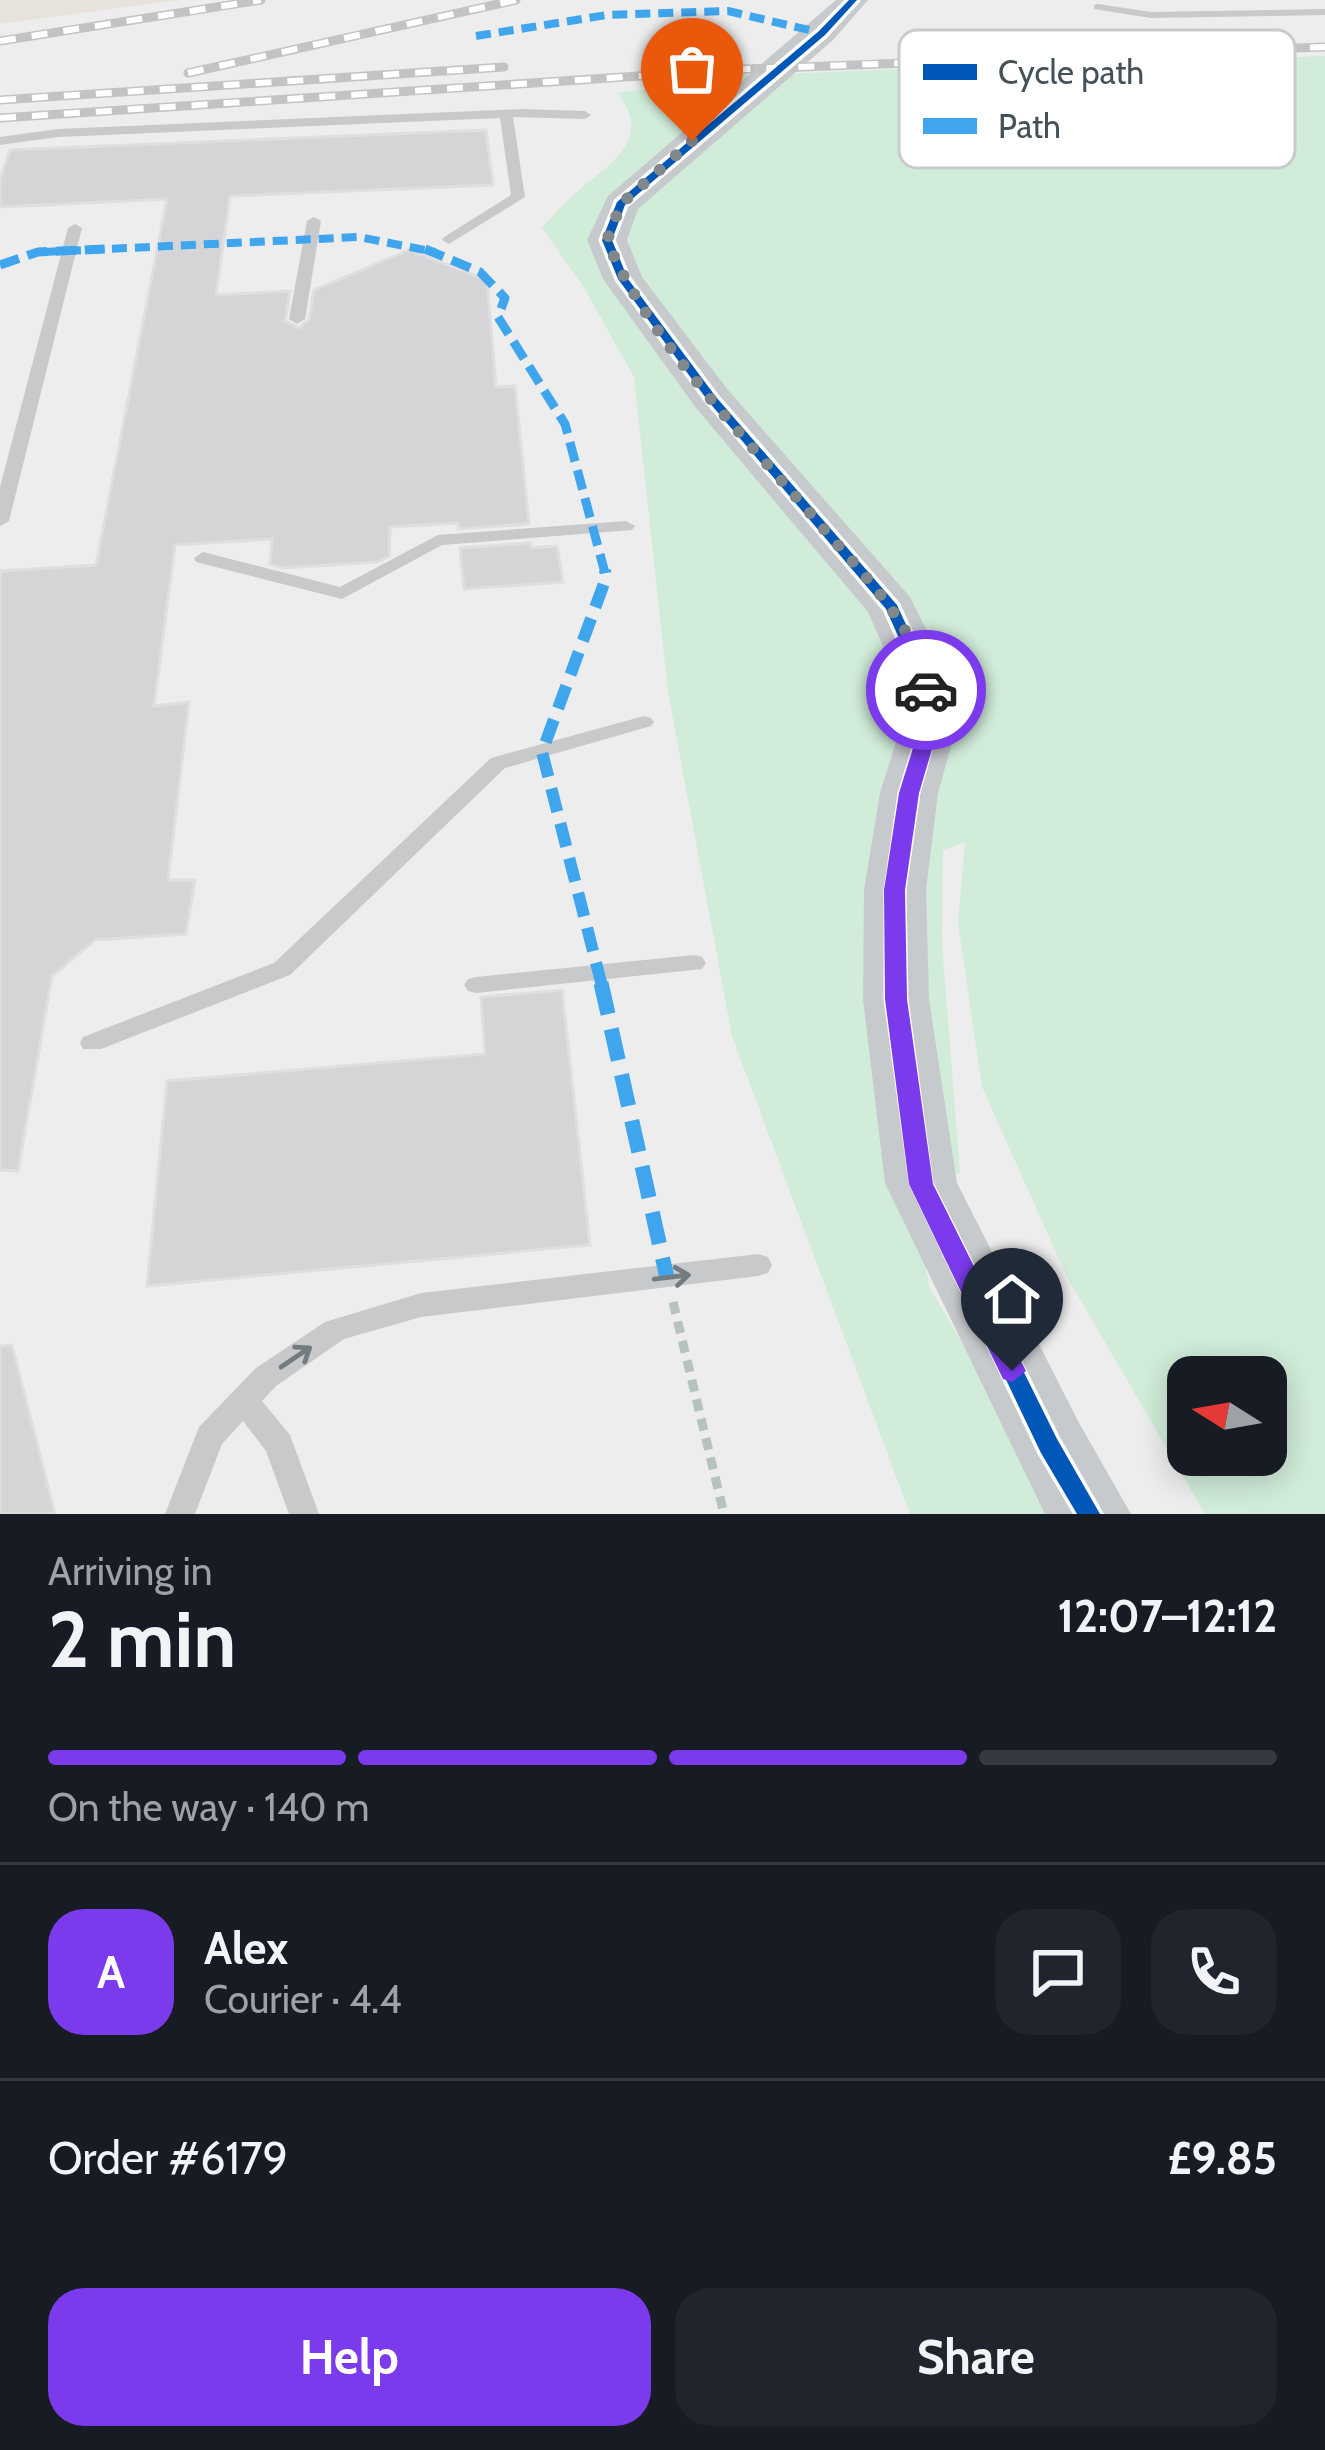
<!DOCTYPE html>
<meta charset="utf-8">
<style>
body{margin:0;font-family:Cabin,sans-serif;background:#20242c;color:#f1f3f6;height:100vh;display:flex;flex-direction:column;font-size:45px;white-space:nowrap}
*{box-sizing:border-box;margin:0}
p{font-size:39px;color:#9ea1a6}
.icon{flex:none;width:66px;height:66px;fill:none;stroke:currentColor;stroke-width:2;stroke-linecap:round;stroke-linejoin:round}
.map{position:relative;height:1514px;overflow:hidden}
.panel{display:flex;flex-direction:column;background:#171b24;flex:1}
.panel>*{flex:none}
.needle{width:78px;rotate:281deg}
.controls{position:absolute;left:1167px;top:1356px;display:grid;gap:24px}
.controls a{display:grid;place-items:center;width:120px;height:120px;border-radius:24px;background:#171b24;box-shadow:0 6px 30px #0003;font-size:60px}
.pin{position:absolute;display:grid;place-items:center;width:102px;height:102px;color:#fff;margin:-123px -51px;border-radius:50% 50% 50% 0;rotate:-45deg;box-shadow:0 0 12px #0007}
.pin .icon{rotate:45deg}
.courier{position:absolute;display:grid;place-items:center;width:120px;height:120px;margin:-60px;border:9px solid #7c3aed;border-radius:50%;background:#fff;color:#222;box-shadow:0 3px 15px #0007}
.headline em{font-style:normal;font-weight:700}
.headline div{display:flex;flex-direction:column-reverse}
.headline{display:flex;align-items:center;justify-content:space-between;height:204px;padding:0 48px}
h1{font-size:78px;font-weight:700;line-height:90px}
.bar{display:grid;grid-template-columns:repeat(4,1fr);gap:18px 12px;align-content:center;height:144px;padding:0 48px}
.bar i{height:15px;border-radius:9px;background:#363941}
.bar .current{background:#7c3aed}
.bar p{grid-column:span 4}
.line{display:flex;align-items:center;gap:30px;padding:0 48px;border-top:3px solid #363941}
.line div{flex:1}
.round{display:grid;place-items:center;flex:none;width:126px;height:126px;border-radius:36px;background:#20242c}
.cta{display:flex;gap:24px;margin-top:auto;padding:24px 48px}
.cta a{flex:1;height:138px;border-radius:36px;background:#7c3aed;color:#fff;font-size:48px;font-weight:700;line-height:138px;text-align:center}
.cta a+a{background:#20242c;color:#f1f3f6}
.map>svg:first-child{display:block}
</style>
<div class="map">
<svg width="1325" height="1514" viewBox="0 0 1325 1514">
<rect width="100%" height="100%" fill="#eeeded"/>
<path fill="#e7e3dc" d="M0 0H178L0 24Z"/>
<g fill="#d1ecd9" fill-rule="evenodd">
<path d="M1263 53 1272 58 1325 56V1514H1205L1067 1277 982 1087 958 923 965 842 943 850 942 944 960 1173 946 1175 918 930 943 686 632 274 619 239 633 205 785 74ZM1188 1377H1266V1455H1188Z"/>
<path d="M759 72 593 236 874 609 902 669 906 722 882 1061 930 1288 1062 1514H910L732 1036 668 692 634 377 583 286 542 228C553 216 564 203 576 193 609 163 654 142 618 93Z"/>
</g>
<g fill="#d5d5d7" stroke="#dfdfe0" stroke-width="3">
<path d="M486 130 493 185 230 196 216 295 290 291 285 321 299 328 309 320 314 290 409 250 487 280 496 387 515 386 529 524 458 529V523L390 527 389 556 377 562 282 568 270 564 272 539 175 545 154 706 189 702 168 880H195L186 934 95 940 52 976 18 1171 0 1170V571L96 565 167 199 0 207V180L10 150Z"/>
<path d="M531 543V548L557 546 563 582 464 589 460 548Z"/>
<path d="M562 990 590 1245 147 1286 167 1081 485 1054 481 997Z"/>
<path d="M12 1345 55 1514H0V1346Z"/>
</g>
<g fill="none" stroke-linecap="round" stroke-linejoin="round">
<path stroke="#b5c2bd" stroke-width="9" stroke-dasharray="12 8" stroke-linecap="butt" d="M673 1302 724 1514"/>
<g fill="#c7c9cb" fill-rule="evenodd">
<path d="M1098 4 1151 12 1325 9V15L1151 18 1094 9V5Z"/>
<path d="M523 109 585 111 591 115 585 119 513 117 525 197 449 244 442 240 444 237 511 195 500 118 58 137 0 145V137L58 129Z"/>
<path d="M314 217 321 221 305 319 297 324 289 319 307 221Z"/>
<path d="M75 224 82 228 9 521 0 526V487L68 228Z"/>
<path d="M626 521 635 526 632 530 442 545 342 599 196 562 194 558 203 552 340 587 438 535Z"/>
<path d="M644 716 651 718 654 722 651 726 505 768 290 975 101 1049H83L80 1043 83 1037 274 963 491 758Z"/>
<path d="M694 955 702 957 706 963 702 969 476 993 468 991 464 985 468 979 476 977Z"/>
<path d="M758 1254 768 1257 772 1265 768 1273 758 1276 421 1317 344 1339 276 1386 262 1401 290 1435 319 1514H289L266 1451 243 1421 222 1444 195 1514H165L199 1427 256 1368 325 1322 421 1293Z"/>
</g>
<path fill="#c7cacd" fill-rule="evenodd" d="M836 0H868L833 40 638 209 627 240 642 277 728 390 910 597 952 681 956 729 938 793 926 890 929 999 957 1183 1078 1421 1131 1514H1045L885 1183 863 999 864 890 880 793 900 729 898 681 868 612 696 408 603 279 587 240 608 196Z"/>
<defs>
<g id="rail">
<path d="M0 41 261 0"/>
<path d="M188 73 516 0"/>
<path d="M0 100 504 67"/>
<path d="M0 118 746 69 1325 47"/>
</g>
</defs>
<use href="#rail" stroke="#c2c3c5" stroke-width="9"/>
<use href="#rail" stroke="#fff" stroke-width="6" stroke-dasharray="16" stroke-linecap="butt"/>
<g stroke="#3fa5ed" stroke-width="8" stroke-dasharray="15 8" stroke-linecap="butt">
<path d="M476 36 607 15 728 11 822 33"/>
<path d="M43 252 359 237 435 252"/>
</g>
<g stroke="#3fa5ed" stroke-width="9" stroke-dasharray="20 9" stroke-linecap="butt">
<path d="M425 249 480 272 505 298 498 317 565 424 605 573"/>
<path d="M0 265 38 252 107 249"/>
</g>
<path stroke="#3fa5ed" stroke-width="12" stroke-dasharray="24 12" stroke-linecap="butt" d="M602 986 542 752 606 578 605 570"/>
<path stroke="#3fa5ed" stroke-width="15" stroke-dasharray="32 15" stroke-linecap="butt" d="M601 983 667 1278"/>
<defs>
<path id="cycleway" d="M849 0H857L825 35 625 205 612 240 628 279 716 397 897 605 932 681 935 729 917 793 903 890 905 999 930 1183 1057 1439 1100 1514H1077L1041 1453 912 1183 887 999V890L901 793 921 729 918 681 886 609 708 401 618 279 602 240 617 202 819 31Z"/>
</defs>
<use href="#cycleway" stroke="#fff" stroke-width="7"/>
<use href="#cycleway" fill="#0057b8" fill-rule="evenodd"/>
</g>
<defs><path id="oneway-shaft" d="M-6 0H5M1.5-3L5.5 0L1.5 3" fill="none" stroke-width="1.6" stroke-linecap="round" stroke-linejoin="round" transform="scale(3)"/></defs>
<g stroke="#727b80">
<use href="#oneway-shaft" transform="translate(672 1277) rotate(-7)"/>
<use href="#oneway-shaft" transform="translate(296 1357) rotate(-34)"/>
</g>
<path fill="#7c3aed" d="M926 684 935 690 938 729 919 793 905 890 907 999 933 1184 1026 1371 1012 1382 1003 1379 909 1184 885 999 884 890 899 793 919 729 917 690Z"/>
<g fill="none" stroke-linecap="round" stroke-linejoin="round">
<path stroke="#80888c" stroke-width="12" stroke-dasharray="0 21.6" d="M692 141 621 204 607 240C645 337 754 447 823 528 860 571 921 630 926 690"/>
</g>
<rect x="899" y="30" width="396" height="138" rx="18" fill="#fff" stroke="#c7cbcd" stroke-width="3"/>
<rect x="923" y="64" width="54" height="16" fill="#0057b8"/>
<rect x="923" y="118" width="54" height="16" fill="#3fa5ed"/>
<g font-size="33" fill="#455158">
<text x="998" y="84">Cycle path</text>
<text x="998" y="138">Path</text>
</g>
</svg>
<div class="controls">
<a><svg class="needle" viewBox="-14 -14 28 28"><path d="M0-13l5 13h-10z" fill="#e53935"/><path d="M0 13l5-13h-10z" fill="#9ea1a6"/></svg></a>
</div>
<div class="pin" style="left:692px;top:141px;background:#ea580c"><svg class="icon" aria-label="bag" viewBox="0 0 24 24"><path d="M5 8h14l-1 12H6zM9 8a3 3 0 0 1 6 0"/></svg></div>
<div class="pin" style="left:1012px;top:1371px;background:#1f2937"><svg class="icon" aria-label="home" viewBox="0 0 24 24"><path d="M3 11l9-7 9 7M6 9v11h12V9"/></svg></div>
<div class="courier" style="left:926px;top:690px"><svg class="icon" aria-label="car" viewBox="0 0 24 24"><path d="M5 17H2v-5l4-1 3-4h7l3 4 3 1v5h-3M9 17h6M6 11h13"/><circle cx="7" cy="17" r="2"/><circle cx="17" cy="17" r="2"/></svg></div>
</div>
<section class="panel">
<div class="headline"><div><h1>2 min</h1><p>Arriving in</p></div><em>12:07–12:12</em></div>
<div class="bar"><i class="current"></i><i class="current"></i><i class="current"></i><i></i><p>On the way · 140 m</p></div>
<div class="line" style="height:216px"><b class="round" style="background:#7c3aed;color:#fff">A</b><div><b>Alex</b><p>Courier · 4.4</p></div><a class="round"><svg class="icon" aria-label="chat" viewBox="0 0 24 24"><path d="M4 5h16v11H9l-5 4z"/></svg></a><a class="round"><svg class="icon" aria-label="phone" viewBox="0 0 24 24"><path d="M5 4h4l2 5-3 2q2 4 5 5l2-3 5 2v4C11 20 4 13 5 4z"/></svg></a></div>
<div class="line" style="height:156px"><div>Order #6179</div><b>£9.85</b></div>
<div class="cta"><a>Help</a><a>Share</a></div>
</section>
